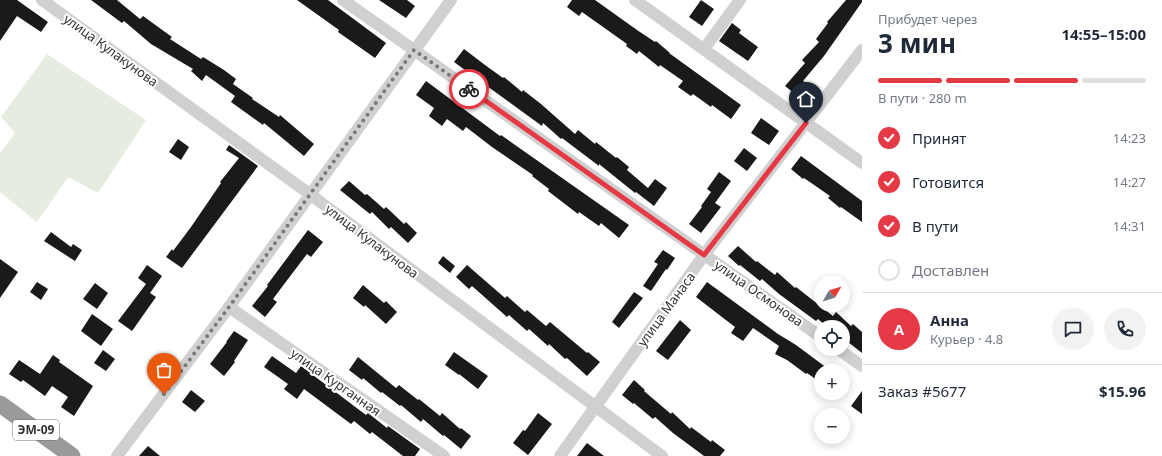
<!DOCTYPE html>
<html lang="ru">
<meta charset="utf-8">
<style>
body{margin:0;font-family:"Noto Sans",sans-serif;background:#f2f2f3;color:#1f2937;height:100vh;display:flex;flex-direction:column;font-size:15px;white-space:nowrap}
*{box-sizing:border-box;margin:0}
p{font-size:13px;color:#747a83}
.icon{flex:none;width:22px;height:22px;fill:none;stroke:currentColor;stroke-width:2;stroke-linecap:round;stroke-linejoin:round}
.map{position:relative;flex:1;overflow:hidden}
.side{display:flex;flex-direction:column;background:#fff;width:300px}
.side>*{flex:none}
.needle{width:26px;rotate:52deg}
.buttons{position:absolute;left:814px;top:276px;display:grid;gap:8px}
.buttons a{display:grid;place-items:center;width:36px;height:36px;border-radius:50%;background:#fff;box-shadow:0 2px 10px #0003;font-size:20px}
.pin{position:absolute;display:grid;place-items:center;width:34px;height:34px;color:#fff;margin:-41px -17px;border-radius:50% 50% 50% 0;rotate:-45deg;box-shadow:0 0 4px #0007}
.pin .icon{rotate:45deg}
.courier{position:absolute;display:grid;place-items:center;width:40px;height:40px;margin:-20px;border:3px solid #e63946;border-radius:50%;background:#fff;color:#222;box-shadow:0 1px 5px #0007}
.overview em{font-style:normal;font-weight:700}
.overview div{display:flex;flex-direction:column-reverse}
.overview{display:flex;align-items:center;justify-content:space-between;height:68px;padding:0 16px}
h1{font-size:26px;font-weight:700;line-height:30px}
.bar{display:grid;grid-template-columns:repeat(4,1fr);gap:6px 4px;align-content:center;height:48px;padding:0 16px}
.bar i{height:5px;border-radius:3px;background:#e0e1e3}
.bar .selected{background:#e63946}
.bar p{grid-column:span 4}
.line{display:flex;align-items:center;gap:10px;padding:0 16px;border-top:1px solid #e0e1e3}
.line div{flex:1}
.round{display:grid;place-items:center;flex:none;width:42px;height:42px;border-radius:21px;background:#f2f2f3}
ol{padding:0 16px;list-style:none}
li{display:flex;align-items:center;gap:12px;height:44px}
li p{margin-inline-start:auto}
li .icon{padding:4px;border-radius:50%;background:#e63946;color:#fff;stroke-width:4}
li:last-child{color:#747a83}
li i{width:22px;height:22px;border:2px solid #e0e1e3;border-radius:50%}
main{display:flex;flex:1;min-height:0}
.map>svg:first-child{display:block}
</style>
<main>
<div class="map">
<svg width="862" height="456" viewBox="0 0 862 456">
<rect width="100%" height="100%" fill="#fff"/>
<path fill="#e6ecdf" d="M47 54 146 120 98 193 68 177 37 222 0 192V153L15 133 1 117Z"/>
<g fill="#1a1a1a">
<path d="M0 0H17L48 22 41 32 17 16 0 41Z"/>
<path d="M91 0H117L140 19 143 16 172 37 170 39 201 59 203 57 224 70 236 79 233 84 253 98 252 99 279 117 280 115 314 144 304 156 264 123 263 125 231 102 235 96 206 75 202 81 191 71 193 69 151 44 124 21 122 23Z"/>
<path d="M297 0H328L386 43 375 58 338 32 339 30Z"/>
<path d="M379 0H407L415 6 406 18Z"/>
<path d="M572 0H595L637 30 655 42 656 41 670 53H669L741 105 731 119 712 105 711 107 693 94 691 96 678 87 683 81 660 65 659 67 639 51 637 54 626 46 627 44 582 12 579 16 567 7Z"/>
<path d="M701 0 714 9 702 26 689 17Z"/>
<path d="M846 0H862V2L824 56 803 81 805 82 795 94 785 86 805 63 802 60 819 42 816 39 828 23 827 22Z"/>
<path d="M732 23 741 30 739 33 758 47 748 61 719 41Z"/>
<path d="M464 49 485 65 503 78 504 77 522 92 523 90 541 104 575 134 578 130 595 144 596 142 616 158 617 157 629 167 627 170 648 188 655 179 667 188 654 206 636 192 635 193 599 164V166L562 138 561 139 543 123 542 126 454 62Z"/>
<path d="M426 81 500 136 501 135 629 225 619 238 601 223 599 226 579 212 578 214 548 191 549 189 532 176 533 175 492 147 466 127 463 131 447 119 442 126 429 116 434 108 416 95Z"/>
<path d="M761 118 779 131 769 145 751 133Z"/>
<path d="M178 139 189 147 181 160 169 152Z"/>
<path d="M229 145 258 166 182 268 166 257 172 249 173 251 191 227 221 183 220 182 239 158 226 150Z"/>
<path d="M744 148 757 158 747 171 734 161Z"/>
<path d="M801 156 862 201V222L841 207 840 208 828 198 830 196 804 178 803 179 791 169Z"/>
<path d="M719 172 731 181 715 203 721 207 701 233 689 224 702 207 701 206 711 192 707 189Z"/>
<path d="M349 181 365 195 367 194 384 209 386 207 404 224 406 222 417 233 408 243 391 227 389 229 372 212 370 214 340 190Z"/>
<path d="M308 230 323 242 311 257 307 254 288 279 273 299 277 302 265 317 252 306 268 286 267 285Z"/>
<path d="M51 232 71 247 73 244 82 250 75 261 44 241Z"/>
<path d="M738 246 756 262 757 261 775 275 777 272 795 288 796 287 833 316 836 312 851 326 853 324 862 332V353L843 338V327H827L818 319 816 321 779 294 762 279 760 281 740 265 739 266 728 256Z"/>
<path d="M663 250 675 258 667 270 666 269 651 291 643 286 658 264 654 262Z"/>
<path d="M443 256 455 266 450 273 438 263Z"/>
<path d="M0 259 18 272 0 298Z"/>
<path d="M147 265 162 276 150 293 156 297 132 331 118 321 146 284 138 278Z"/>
<path d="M467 265 505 298 507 296 525 312 527 310 546 326 550 322 587 353 588 352 600 362 587 376 567 358 565 359 549 344 548 346 529 329 527 331 509 315 507 317 472 286 469 289 456 277Z"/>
<path d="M37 282 48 289 41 300 30 292Z"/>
<path d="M707 282 778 334 796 345 831 371H821V383L807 373 806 374 787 360 775 354 779 346 753 328 743 341 731 333 735 327 696 297Z"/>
<path d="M95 283 108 293 97 309 83 299Z"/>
<path d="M363 285 384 303 386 301 397 312 386 324 365 305 364 307 353 298Z"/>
<path d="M634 292 643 298 619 328 612 322Z"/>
<path d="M92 314 113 329 101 346 81 331Z"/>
<path d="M680 320 691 330 668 360 656 351Z"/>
<path d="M234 331 248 340 234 361 235 362 224 376 210 364 227 342H226Z"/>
<path d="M103 350 115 359 106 371 94 363Z"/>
<path d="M454 352 488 376 478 389 459 374V375L445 365Z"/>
<path d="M53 355 60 360 59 362 93 386 74 416 61 407 68 397 52 386 45 396 23 380 21 382 9 374 19 360 40 374Z"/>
<path d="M272 356 296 373 301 366 366 415 368 413 387 428 388 426 420 449 415 456H403L372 432 370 434 354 421 351 424 304 389 297 399 284 389 288 384 264 367Z"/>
<path d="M358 357 396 388 399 385 418 400 419 399 440 416 442 413 460 429 461 428 471 436 461 449 444 435 443 436 423 419 421 422 401 405 400 406 382 392 381 393 363 378 362 380 349 370Z"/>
<path d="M634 380 645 390 644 391 671 414 672 412 690 429 691 427 711 442 712 440 725 450 720 456H704L673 433 655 417 653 419 634 403 633 404 622 395Z"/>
<path d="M191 390 205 401 195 412 182 402Z"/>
<path d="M862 391V414L851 406Z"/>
<path d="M538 413 552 424 528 455 513 443 523 430 525 431Z"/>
<path d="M587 443 604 456H577Z"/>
<path d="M148 446 160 456H139Z"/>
</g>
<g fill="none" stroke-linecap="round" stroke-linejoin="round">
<g stroke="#d0d0d0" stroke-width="12">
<path d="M42 0 311 195 662 456"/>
<path d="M343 0 821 337"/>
<path d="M635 0 862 163"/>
<path d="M704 49 740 0"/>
<path d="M229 307 444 456"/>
<path d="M838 349 862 366"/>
<path d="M117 456 229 307 451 0"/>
<path d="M560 456 704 255 862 50"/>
</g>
<path stroke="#9a9a9a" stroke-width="17" d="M0 404 72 456"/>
</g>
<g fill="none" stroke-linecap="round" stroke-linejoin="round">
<path stroke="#7a7a7a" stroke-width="4" stroke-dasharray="0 7.2" d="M164 394 229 307 414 50 469 89"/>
<path stroke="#e63946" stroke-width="5" d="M469 89 704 255 806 123"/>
</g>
<g text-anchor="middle" stroke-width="4" stroke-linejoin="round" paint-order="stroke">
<rect fill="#fff" stroke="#707070" stroke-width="1" x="13" y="420" width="46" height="20" rx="3"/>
<g font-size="12" font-weight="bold" fill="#333">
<text x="36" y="434">ЭМ-09</text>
</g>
<g font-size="13" fill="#333" stroke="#fff">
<text transform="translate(111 50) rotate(36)" y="5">улица Кулакунова</text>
<text transform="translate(372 241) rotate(37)" y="5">улица Кулакунова</text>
<text transform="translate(759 293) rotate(35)" y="5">улица Осмонова</text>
<text transform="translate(666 309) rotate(-54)" y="5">улица Манаса</text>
<text transform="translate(336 382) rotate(35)" y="5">улица Курганная</text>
</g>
</g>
</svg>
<div class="buttons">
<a><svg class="needle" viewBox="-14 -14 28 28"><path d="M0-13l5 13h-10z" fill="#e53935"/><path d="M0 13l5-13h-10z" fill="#747a83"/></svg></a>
<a><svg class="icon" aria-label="locate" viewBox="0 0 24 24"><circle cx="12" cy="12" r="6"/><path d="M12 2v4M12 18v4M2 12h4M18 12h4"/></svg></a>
<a>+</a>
<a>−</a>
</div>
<div class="pin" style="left:164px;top:394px;background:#ea580c"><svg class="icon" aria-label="bag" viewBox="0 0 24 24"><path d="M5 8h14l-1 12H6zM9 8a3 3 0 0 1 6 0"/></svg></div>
<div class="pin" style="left:806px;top:123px;background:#1f2937"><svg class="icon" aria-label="home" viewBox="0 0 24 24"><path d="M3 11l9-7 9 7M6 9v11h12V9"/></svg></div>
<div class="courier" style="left:469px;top:89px"><svg class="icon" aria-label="bike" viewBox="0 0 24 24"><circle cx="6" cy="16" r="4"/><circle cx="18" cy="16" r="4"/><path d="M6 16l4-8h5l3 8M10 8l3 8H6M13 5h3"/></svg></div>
</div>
<section class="side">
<div class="overview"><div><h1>3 мин</h1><p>Прибудет через</p></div><em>14:55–15:00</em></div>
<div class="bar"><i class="selected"></i><i class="selected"></i><i class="selected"></i><i></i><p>В пути · 280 m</p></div>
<ol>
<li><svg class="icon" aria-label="check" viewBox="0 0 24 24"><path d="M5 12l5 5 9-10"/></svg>Принят<p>14:23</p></li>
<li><svg class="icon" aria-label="check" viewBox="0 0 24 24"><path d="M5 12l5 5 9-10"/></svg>Готовится<p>14:27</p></li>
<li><svg class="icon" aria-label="check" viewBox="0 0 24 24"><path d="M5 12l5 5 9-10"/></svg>В пути<p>14:31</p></li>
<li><i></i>Доставлен</li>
</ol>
<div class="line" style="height:72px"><b class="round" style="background:#e63946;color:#fff">А</b><div><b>Анна</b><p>Курьер · 4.8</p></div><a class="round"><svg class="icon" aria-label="chat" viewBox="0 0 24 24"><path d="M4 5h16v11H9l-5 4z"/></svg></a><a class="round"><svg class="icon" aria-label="phone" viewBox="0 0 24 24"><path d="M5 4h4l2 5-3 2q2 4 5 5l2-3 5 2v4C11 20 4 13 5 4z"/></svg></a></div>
<div class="line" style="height:52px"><div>Заказ #5677</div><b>$15.96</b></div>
</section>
</main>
